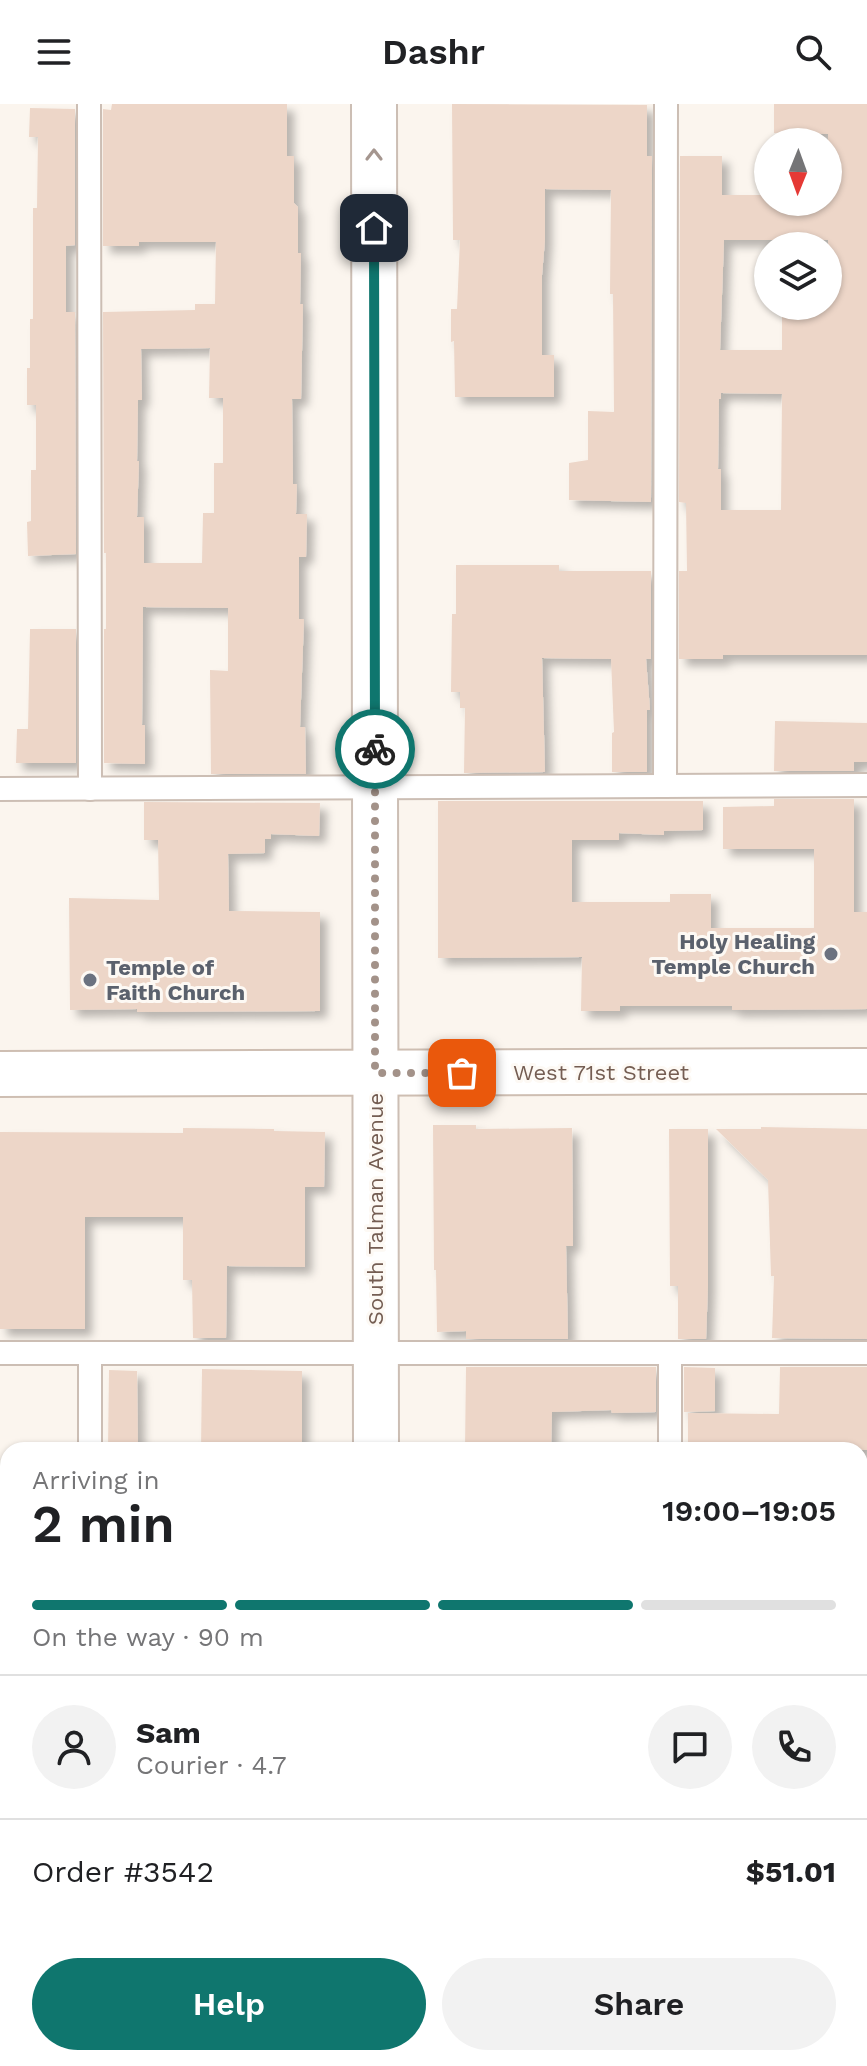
<!DOCTYPE html>
<meta charset="utf-8">
<style>
body{margin:0;font-family:"Work Sans",sans-serif;background:#f2f2f2;color:#202124;height:100vh;display:flex;flex-direction:column;font-size:30px;white-space:nowrap}
*{box-sizing:border-box;margin:0}
p{font-size:26px;color:#757577}
.icon{flex:none;width:44px;height:44px;fill:none;stroke:currentColor;stroke-width:2;stroke-linecap:round;stroke-linejoin:round}
.map{position:relative;flex:1;overflow:hidden}
.details{position:absolute;left:0px;top:1338px;width:868px;height:624px;display:flex;flex-direction:column;background:#fff;border-radius:24px 24px 0 0;box-shadow:0 2px 6px #0004}
.details>*{flex:none}
.needle{width:52px;rotate:181deg}
.fabs{position:absolute;left:754px;top:24px;display:grid;gap:16px}
.fabs a{display:grid;place-items:center;width:88px;height:88px;border-radius:50%;background:#fff;box-shadow:0 2px 6px #0004;font-size:40px}
.pin{position:absolute;display:grid;place-items:center;width:68px;height:68px;color:#fff;margin:-34px;border-radius:16px;box-shadow:0 4px 12px #0006}
.courier{position:absolute;display:grid;place-items:center;width:80px;height:80px;margin:-40px;border:6px solid #0f766e;border-radius:50%;background:#fff;color:#222;box-shadow:0 2px 10px #0007}
.overview em{font-style:normal;font-weight:600}
.overview div{display:flex;flex-direction:column-reverse}
.overview{display:flex;align-items:center;justify-content:space-between;height:136px;padding:0 32px}
h1{font-size:52px;font-weight:600;line-height:60px}
.bar{display:grid;grid-template-columns:repeat(4,1fr);gap:12px 8px;align-content:center;height:96px;padding:0 32px}
.bar i{height:10px;border-radius:6px;background:#e0e0e0}
.bar .active{background:#0f766e}
.bar p{grid-column:span 4}
.line{display:flex;align-items:center;gap:20px;padding:0 32px;border-top:2px solid #e0e0e0}
.line div{flex:1}
.round{display:grid;place-items:center;flex:none;width:84px;height:84px;border-radius:42px;background:#f2f2f2}
.cta{display:flex;gap:16px;margin-top:auto;padding:16px 32px}
.cta a{flex:1;height:92px;border-radius:48px;background:#0f766e;color:#fff;font-size:32px;font-weight:600;line-height:92px;text-align:center}
.cta a+a{background:#f2f2f2;color:#202124}
header{display:flex;justify-content:space-between;align-items:center;height:104px;padding:0 32px;background:#fff;font-size:36px;font-weight:600}
.map>svg:first-child{display:block}
</style>
<header><svg class="icon" aria-label="menu" viewBox="0 0 24 24"><path d="M4 6h16M4 12h16M4 18h16"/></svg>Dashr<svg class="icon" aria-label="search" viewBox="0 0 24 24"><circle cx="10" cy="10" r="6"/><path d="M15 15l6 6"/></svg></header>
<div class="map">
<svg width="867" height="1962" viewBox="0 0 867 1962">
<defs>
<filter id="shadow"><feDropShadow dx="7" dy="7" stdDeviation="4" flood-color="#0004"/></filter>
</defs>
<rect width="100%" height="100%" fill="#fbf5ee"/>
<g fill="#edd6c8" fill-rule="evenodd" filter="url(#shadow)">
<path d="M112 0H287V52H294V99L298 103V149H301L300 200H303L301 295H292L293 380H297L296 410H307L306 453H299V515H304L300 623H305L306 670H211L210 566 228 567V504L143 503 142 621H145V660L104 659V525H106V449H104L103 208 195 206V200H215L216 138H139V142H103V5L111 6ZM210 244 209 294H223V359H214V409H203L202 459H144V413H137L139 357H137L138 296H142L141 245Z"/>
<path d="M452 0 647 1V52H652L651 398 569 396V359L588 356V307L614 308 613 190H610L611 86 545 85V136L542 171V251H554V293H455L454 237 451 238V205H457L460 136H453Z"/>
<path d="M774 0H867V551H723V555H679V467H687L686 399 679 398 680 52H722V91H768V98H828V30L774 29ZM724 136H828V202H782V246H720ZM721 289 782 290 781 406H721V365H718L719 295H721Z"/>
<path d="M30 4 75 5V141L66 142V208H75L76 450 28 452 27 418 31 417V366H36V301H27V264H30V215H33V104H37L38 33H29Z"/>
<path d="M456 461H559V467H651V555H646L650 606H647V668H612V629L614 628 611 555 542 554 545 668 464 669 465 604H460V588H451L452 510H456Z"/>
<path d="M30 525H76V659H16L17 625H28Z"/>
<path d="M775 617 867 619V658H854V667H774Z"/>
<path d="M774 695H854V808H867V905L732 906V902H620V907H581L582 853 438 854V697H703V726L664 727V731L619 729V736H572V798H670V790H711V824H814V745H723V703L774 702Z"/>
<path d="M144 698 320 699 319 732 271 730V735H265V749L228 750 229 807 320 808V907L137 908V905L70 906 69 794 159 796 158 736H144Z"/>
<path d="M433 1021H476V1025L572 1024 573 1142H566L568 1235H466V1227L437 1228 436 1166H434Z"/>
<path d="M761 1023 867 1025V1235L772 1234 774 1172H771L768 1076 716 1025H761Z"/>
<path d="M183 1024 274 1025V1027L325 1028 324 1083H305V1163L227 1162 226 1234H193L192 1176H183V1113H85V1225H0V1028L183 1029Z"/>
<path d="M669 1025H708V1182L706 1235H678V1182H670Z"/>
<path d="M466 1263H656V1308L612 1309 611 1306 552 1308 551 1346H465Z"/>
<path d="M684 1263 715 1264V1307L684 1308Z"/>
<path d="M780 1263H867V1346H688V1309L779 1310Z"/>
<path d="M202 1265 302 1267V1346H201Z"/>
<path d="M109 1266 137 1267 138 1346H108Z"/>
</g>
<g fill="none" stroke-linecap="round" stroke-linejoin="round">
<defs>
<g id="lane">
<path d="M89 0 90 685"/>
<path d="M665 682 666 0"/>
<path d="M0 685 867 681"/>
<path d="M0 1249H867"/>
<path d="M670 1250V1346"/>
<path d="M90 1346V1249"/>
<path d="M671 1954V1962"/>
<path d="M90 1962V1954"/>
</g>
<g id="street">
<path d="M374 0 376 1346"/>
<path d="M377 1954V1962"/>
</g>
<path id="secondary" d="M0 970 867 967"/>
</defs>
<use href="#lane" stroke="#ccbeb4" stroke-width="26"/>
<use href="#street" stroke="#ccbeb4" stroke-width="48"/>
<use href="#secondary" stroke="#cebeb2" stroke-width="48"/>
<use href="#lane" stroke="#fff" stroke-width="22"/>
<use href="#street" stroke="#fff" stroke-width="44"/>
<use href="#secondary" stroke="#fff" stroke-width="44"/>
</g>
<defs><path id="oneway-chevron" d="M-2-3.5L2.5 0L-2 3.5" fill="none" stroke-width="1.6" stroke-linecap="round" stroke-linejoin="round" transform="scale(2)"/></defs>
<use stroke="#a5968f" href="#oneway-chevron" transform="translate(374 51) rotate(-90)"/>
<g fill="none" stroke-linecap="round" stroke-linejoin="round">
<path stroke="#a39289" stroke-width="8" stroke-dasharray="0 14.4" d="M375 645V969H462"/>
<path stroke="#0f766e" stroke-width="10" d="M374 124 375 645"/>
</g>
<g fill="#6b7280" stroke="#fdf9f4" stroke-width="3">
<circle cx="831" cy="850" r="8"/>
<circle cx="90" cy="876" r="8"/>
</g>
<g text-anchor="middle" stroke-width="6" stroke-linejoin="round" paint-order="stroke">
<g font-size="22" font-weight="bold" fill="#5b616d" stroke="#fdf9f4" text-anchor="end">
<text x="815" y="845">Holy Healing<tspan x="815" dy="25">Temple Church</tspan></text>
<text x="106" y="871" text-anchor="start">Temple of<tspan x="106" dy="25">Faith Church</tspan></text>
</g>
<g font-size="22" fill="#745d52" stroke="#fdf9f4">
<text x="601" y="976">West 71st Street</text>
<text transform="translate(375 1105) rotate(-90)" y="8">South Talman Avenue</text>
</g>
</g>
</svg>
<div class="fabs">
<a><svg class="needle" viewBox="-14 -14 28 28"><path d="M0-13l5 13h-10z" fill="#e53935"/><path d="M0 13l5-13h-10z" fill="#757577"/></svg></a>
<a><svg class="icon" aria-label="layers" viewBox="0 0 24 24"><path d="M12 4l9 5-9 5-9-5zM3 14l9 5 9-5"/></svg></a>
</div>
<div class="pin" style="left:462px;top:969px;background:#ea580c"><svg class="icon" aria-label="bag" viewBox="0 0 24 24"><path d="M5 8h14l-1 12H6zM9 8a3 3 0 0 1 6 0"/></svg></div>
<div class="pin" style="left:374px;top:124px;background:#1f2937"><svg class="icon" aria-label="home" viewBox="0 0 24 24"><path d="M3 11l9-7 9 7M6 9v11h12V9"/></svg></div>
<div class="courier" style="left:375px;top:645px"><svg class="icon" aria-label="bike" viewBox="0 0 24 24"><circle cx="6" cy="16" r="4"/><circle cx="18" cy="16" r="4"/><path d="M6 16l4-8h5l3 8M10 8l3 8H6M13 5h3"/></svg></div>
<section class="details">
<div class="overview"><div><h1>2 min</h1><p>Arriving in</p></div><em>19:00–19:05</em></div>
<div class="bar"><i class="active"></i><i class="active"></i><i class="active"></i><i></i><p>On the way · 90 m</p></div>
<div class="line" style="height:144px"><a class="round"><svg class="icon" aria-label="person" viewBox="0 0 24 24"><circle cx="12" cy="8" r="4"/><path d="M4 21q1-7 8-7t8 7"/></svg></a><div><b>Sam</b><p>Courier · 4.7</p></div><a class="round"><svg class="icon" aria-label="chat" viewBox="0 0 24 24"><path d="M4 5h16v11H9l-5 4z"/></svg></a><a class="round"><svg class="icon" aria-label="phone" viewBox="0 0 24 24"><path d="M5 4h4l2 5-3 2q2 4 5 5l2-3 5 2v4C11 20 4 13 5 4z"/></svg></a></div>
<div class="line" style="height:104px"><div>Order #3542</div><b>$51.01</b></div>
<div class="cta"><a>Help</a><a>Share</a></div>
</section>
</div>
